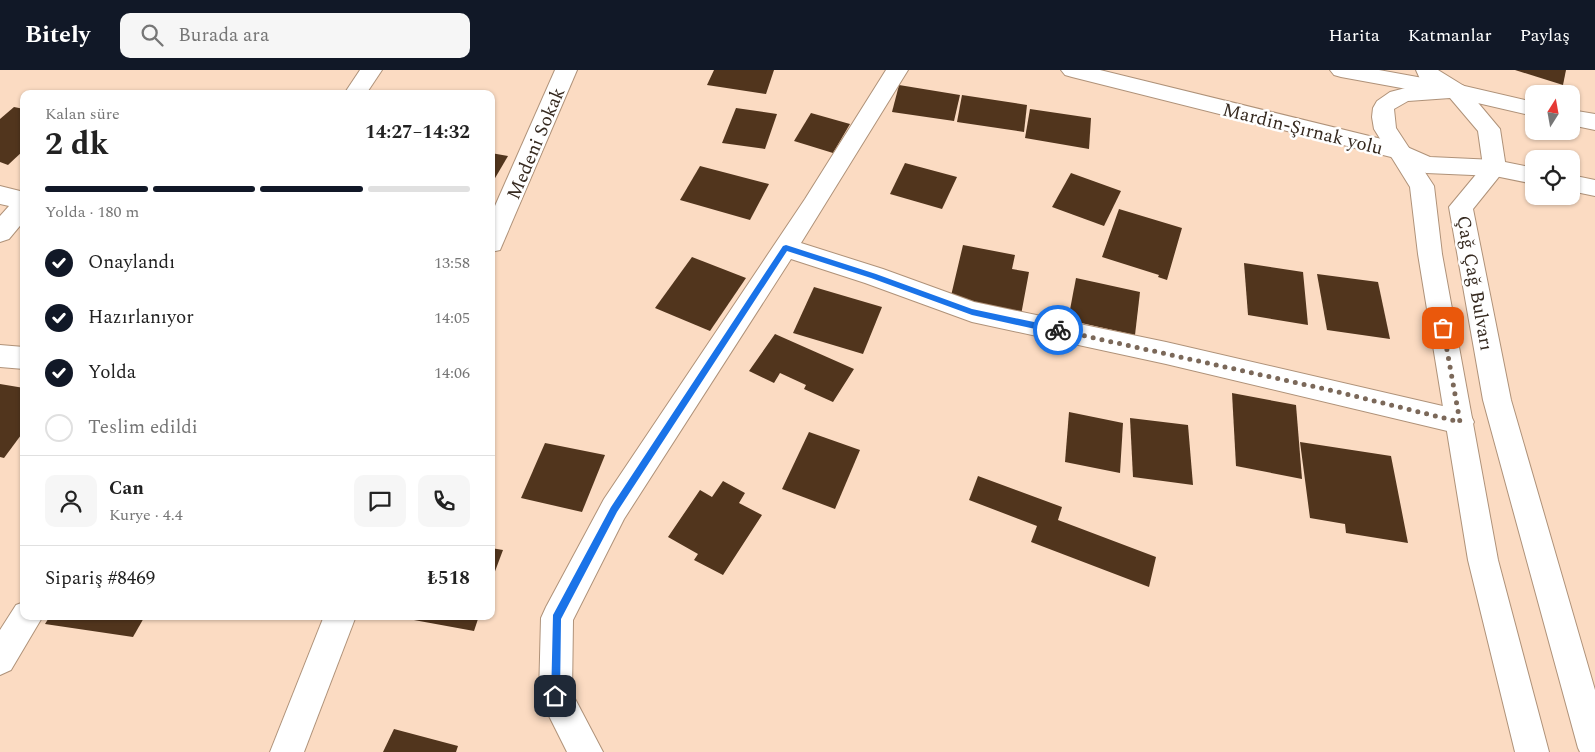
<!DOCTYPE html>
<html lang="tr">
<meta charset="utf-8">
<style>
body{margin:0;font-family:Spectral,serif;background:#f6f6f6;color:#222;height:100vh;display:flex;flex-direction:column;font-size:19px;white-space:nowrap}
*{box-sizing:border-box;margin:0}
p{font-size:16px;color:#767676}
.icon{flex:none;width:28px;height:28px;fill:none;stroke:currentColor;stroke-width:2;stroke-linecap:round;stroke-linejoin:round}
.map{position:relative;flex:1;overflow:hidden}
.panel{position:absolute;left:20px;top:20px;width:475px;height:530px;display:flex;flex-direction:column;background:#fff;border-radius:10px;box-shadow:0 1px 4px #0004}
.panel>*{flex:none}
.needle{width:32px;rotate:11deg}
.tools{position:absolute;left:1525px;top:15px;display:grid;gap:10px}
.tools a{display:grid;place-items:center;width:55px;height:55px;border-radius:10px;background:#fff;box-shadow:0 1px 4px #0004;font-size:25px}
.pin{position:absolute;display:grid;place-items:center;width:42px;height:42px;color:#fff;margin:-21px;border-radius:10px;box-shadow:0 2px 8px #0006}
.courier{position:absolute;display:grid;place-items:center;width:50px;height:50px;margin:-25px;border:4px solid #1a73e8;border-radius:50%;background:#fff;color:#222;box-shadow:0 1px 6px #0007}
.head em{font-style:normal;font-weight:700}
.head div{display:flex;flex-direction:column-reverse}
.head{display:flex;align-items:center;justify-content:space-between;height:85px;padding:0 25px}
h1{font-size:32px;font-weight:700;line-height:38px}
.bar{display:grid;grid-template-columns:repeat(4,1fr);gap:8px 5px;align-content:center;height:60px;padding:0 25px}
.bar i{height:6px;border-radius:4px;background:#e0e0e0}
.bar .on{background:#111827}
.bar p{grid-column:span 4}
.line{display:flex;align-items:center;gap:12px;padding:0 25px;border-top:1px solid #e0e0e0}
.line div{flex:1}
.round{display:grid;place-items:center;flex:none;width:52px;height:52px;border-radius:10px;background:#f6f6f6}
ol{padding:0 25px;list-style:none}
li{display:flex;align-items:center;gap:15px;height:55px}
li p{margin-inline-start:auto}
li .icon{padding:5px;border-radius:50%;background:#111827;color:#fff;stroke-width:4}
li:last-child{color:#767676}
li i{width:28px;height:28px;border:2px solid #e0e0e0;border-radius:50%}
header{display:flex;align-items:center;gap:30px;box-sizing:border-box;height:70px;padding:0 25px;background:#111827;color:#fff}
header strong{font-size:24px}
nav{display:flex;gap:28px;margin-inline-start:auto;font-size:18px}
.search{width:350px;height:45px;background:#f6f6f6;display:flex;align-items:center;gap:12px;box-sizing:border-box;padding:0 18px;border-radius:10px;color:#767676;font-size:19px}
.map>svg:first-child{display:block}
</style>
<header>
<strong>Bitely</strong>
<div class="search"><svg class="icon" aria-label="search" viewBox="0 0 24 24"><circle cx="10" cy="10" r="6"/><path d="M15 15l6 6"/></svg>Burada ara</div>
<nav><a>Harita</a><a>Katmanlar</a><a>Paylaş</a></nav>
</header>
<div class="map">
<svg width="1595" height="682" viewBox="0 0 1595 682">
<rect width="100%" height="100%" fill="#fbdbc2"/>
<g fill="#51351d">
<path d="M714 0H774L766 24 707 15Z"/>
<path d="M1515 0H1566L1563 15Z"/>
<path d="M899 15 960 25 954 51 892 42Z"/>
<path d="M962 25 1027 35 1024 62 957 52Z"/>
<path d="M14 37 24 39V80L8 95 0 92V49Z"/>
<path d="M736 38 777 44 765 79 722 73Z"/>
<path d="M1030 39 1091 48 1089 79 1025 68Z"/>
<path d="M811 43 850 54 833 83 794 71Z"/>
<path d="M491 83 508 86 491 115Z"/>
<path d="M905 93 957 107 942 139 890 124Z"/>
<path d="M700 96 769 114 750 150 680 130Z"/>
<path d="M1071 103 1121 121 1104 156 1052 137Z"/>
<path d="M1119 139 1182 158 1167 210 1158 207 1159 205 1102 187Z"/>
<path d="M963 175 1015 185 1012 199 1029 202 1021 245 950 230Z"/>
<path d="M692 187 746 208 710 261 655 238Z"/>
<path d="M1244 193 1303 202 1308 255 1248 245Z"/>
<path d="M1317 204 1378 212 1390 269 1327 260Z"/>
<path d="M1076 208 1140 222 1135 265 1068 250Z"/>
<path d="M814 217 882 237 863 284 793 263Z"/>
<path d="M775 264 854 299 833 332 804 319 806 315 780 303 774 313 749 301Z"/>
<path d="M0 314 24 318V361L4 388 0 387Z"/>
<path d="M1232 323 1296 335 1302 409 1236 396Z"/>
<path d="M1069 342 1123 353 1120 403 1065 392Z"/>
<path d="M1130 348 1188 355 1193 415 1133 407Z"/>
<path d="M809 362 860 380 835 439 782 419Z"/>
<path d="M1300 372 1391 386 1408 473 1346 463 1345 454 1310 448Z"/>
<path d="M545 373 605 385 582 442 521 428Z"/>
<path d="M978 406 1062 437 1058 450 1156 487 1149 517 1031 472 1037 456 969 430Z"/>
<path d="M723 411 745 423 739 433 762 445 723 505 694 490 698 484 668 467 700 420 712 427Z"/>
<path d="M491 478 503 480 491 512Z"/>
<path d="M50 546H145L133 567 45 554Z"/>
<path d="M392 546H479L474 561Z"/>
<path d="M394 659 458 676 456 682H383Z"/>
</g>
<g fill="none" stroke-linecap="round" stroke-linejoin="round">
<defs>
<g id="minor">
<path d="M360 0H382L366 24H344Z"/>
<path d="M886 0H908L801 173 883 199 974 232 1166 272 1460 340 1470 344 1474 352 1470 360 1460 364 1166 294 972 252 865 213 791 189 624 449 573 550 572 623 603 682H567L539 626 541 548 546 537 604 429 805 129Z"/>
<path d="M0 116 24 122V151L9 169 0 172V146L9 136 0 134Z"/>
<path d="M0 275 24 277V299L0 297Z"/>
<path d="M24 532V546H43L11 600 0 605V560L16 535Z"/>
</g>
<g id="tertiary">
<path d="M555 0H577L503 173 500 180 491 182V145Z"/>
<path d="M1416 0H1438L1464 16 1467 21 1464 26C1448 30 1433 17 1420 9Z"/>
<path d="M324 546H356L304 682H270Z"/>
</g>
<path id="secondary" d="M1456 14 1464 16 1500 59 1506 98 1473 139 1511 330 1595 620V682H1580L1578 678 1483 330 1449 137 1483 96 1478 61 1450 28 1408 31 1394 39 1396 58 1434 116 1442 184 1498 490 1549 682H1515L1468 490 1418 184 1410 117 1374 59 1372 47 1373 38 1377 31 1390 22 1417 15Z"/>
<g id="trunk">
<path d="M1061 0H1100L1398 73 1430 87 1495 90 1534 98V114L1495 106 1426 103 1391 87 1072 7 1065 5Z"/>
<path d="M1330 0H1379L1456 14 1534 32V46L1456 28 1341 7 1334 5Z"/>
<path d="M1571 40 1595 44V60L1571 55Z"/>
<path d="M1571 105 1595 110V126L1571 121Z"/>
</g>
</defs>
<use href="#minor" stroke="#af9279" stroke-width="2"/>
<use href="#tertiary" stroke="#af9279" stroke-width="2"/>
<use href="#secondary" stroke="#af9279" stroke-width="2"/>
<use href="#trunk" stroke="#af9279" stroke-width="2"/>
<use href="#minor" fill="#fff" fill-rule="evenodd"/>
<use href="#tertiary" fill="#fff" fill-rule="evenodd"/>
<use href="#secondary" fill="#fff" fill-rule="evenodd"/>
<use href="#trunk" fill="#fff" fill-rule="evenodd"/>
</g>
<path fill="#1a73e8" d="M786 175 876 204 972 239 1058 257 1062 260 1058 264 972 245 871 208 787 181 617 442 561 549 560 626 558 630H551L553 545 611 437 783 176Z"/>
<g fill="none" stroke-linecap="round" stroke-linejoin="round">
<path stroke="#7b6859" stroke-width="5" stroke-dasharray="0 9" d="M1058 260 1334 321 1460 352 1443 258"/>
</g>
<g text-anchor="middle" stroke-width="5" stroke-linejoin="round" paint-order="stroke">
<g font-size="19" fill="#362a20" stroke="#fff">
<text transform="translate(1303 58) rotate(14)" y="7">Mardin-Şırnak yolu</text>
<text transform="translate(535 73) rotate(-67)" y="7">Medeni Sokak</text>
<text transform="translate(1476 213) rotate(80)" y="7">Çağ Çağ Bulvarı</text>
</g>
</g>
</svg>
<div class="tools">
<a><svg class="needle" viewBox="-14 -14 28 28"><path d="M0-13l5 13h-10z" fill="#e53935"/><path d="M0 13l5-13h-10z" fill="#767676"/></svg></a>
<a><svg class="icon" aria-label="locate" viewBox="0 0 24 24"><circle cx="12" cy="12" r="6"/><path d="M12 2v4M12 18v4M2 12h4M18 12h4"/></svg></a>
</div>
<div class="pin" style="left:1443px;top:258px;background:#ea580c"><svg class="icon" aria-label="bag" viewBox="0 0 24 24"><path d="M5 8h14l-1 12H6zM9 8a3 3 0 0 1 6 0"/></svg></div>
<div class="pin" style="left:555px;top:626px;background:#1f2937"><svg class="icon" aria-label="home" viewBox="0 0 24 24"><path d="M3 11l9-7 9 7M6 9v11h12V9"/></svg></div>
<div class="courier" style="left:1058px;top:260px"><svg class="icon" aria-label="bike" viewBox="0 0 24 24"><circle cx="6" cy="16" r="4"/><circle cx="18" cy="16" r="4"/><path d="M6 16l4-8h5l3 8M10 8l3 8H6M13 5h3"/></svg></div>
<section class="panel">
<div class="head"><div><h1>2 dk</h1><p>Kalan süre</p></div><em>14:27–14:32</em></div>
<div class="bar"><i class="on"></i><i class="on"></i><i class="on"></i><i></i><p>Yolda · 180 m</p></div>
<ol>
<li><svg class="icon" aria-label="check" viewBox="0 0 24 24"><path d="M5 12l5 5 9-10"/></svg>Onaylandı<p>13:58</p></li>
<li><svg class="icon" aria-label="check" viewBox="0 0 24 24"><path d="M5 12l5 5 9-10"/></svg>Hazırlanıyor<p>14:05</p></li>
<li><svg class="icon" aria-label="check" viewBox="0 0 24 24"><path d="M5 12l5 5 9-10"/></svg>Yolda<p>14:06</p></li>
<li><i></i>Teslim edildi</li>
</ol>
<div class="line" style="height:90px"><a class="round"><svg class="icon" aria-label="person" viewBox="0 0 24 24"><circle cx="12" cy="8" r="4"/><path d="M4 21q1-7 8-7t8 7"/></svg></a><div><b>Can</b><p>Kurye · 4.4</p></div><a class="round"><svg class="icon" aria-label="chat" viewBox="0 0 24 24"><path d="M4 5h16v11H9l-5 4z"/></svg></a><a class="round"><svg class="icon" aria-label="phone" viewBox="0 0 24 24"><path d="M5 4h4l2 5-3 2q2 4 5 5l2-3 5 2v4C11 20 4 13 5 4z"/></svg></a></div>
<div class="line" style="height:65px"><div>Sipariş #8469</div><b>₺518</b></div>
</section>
</div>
